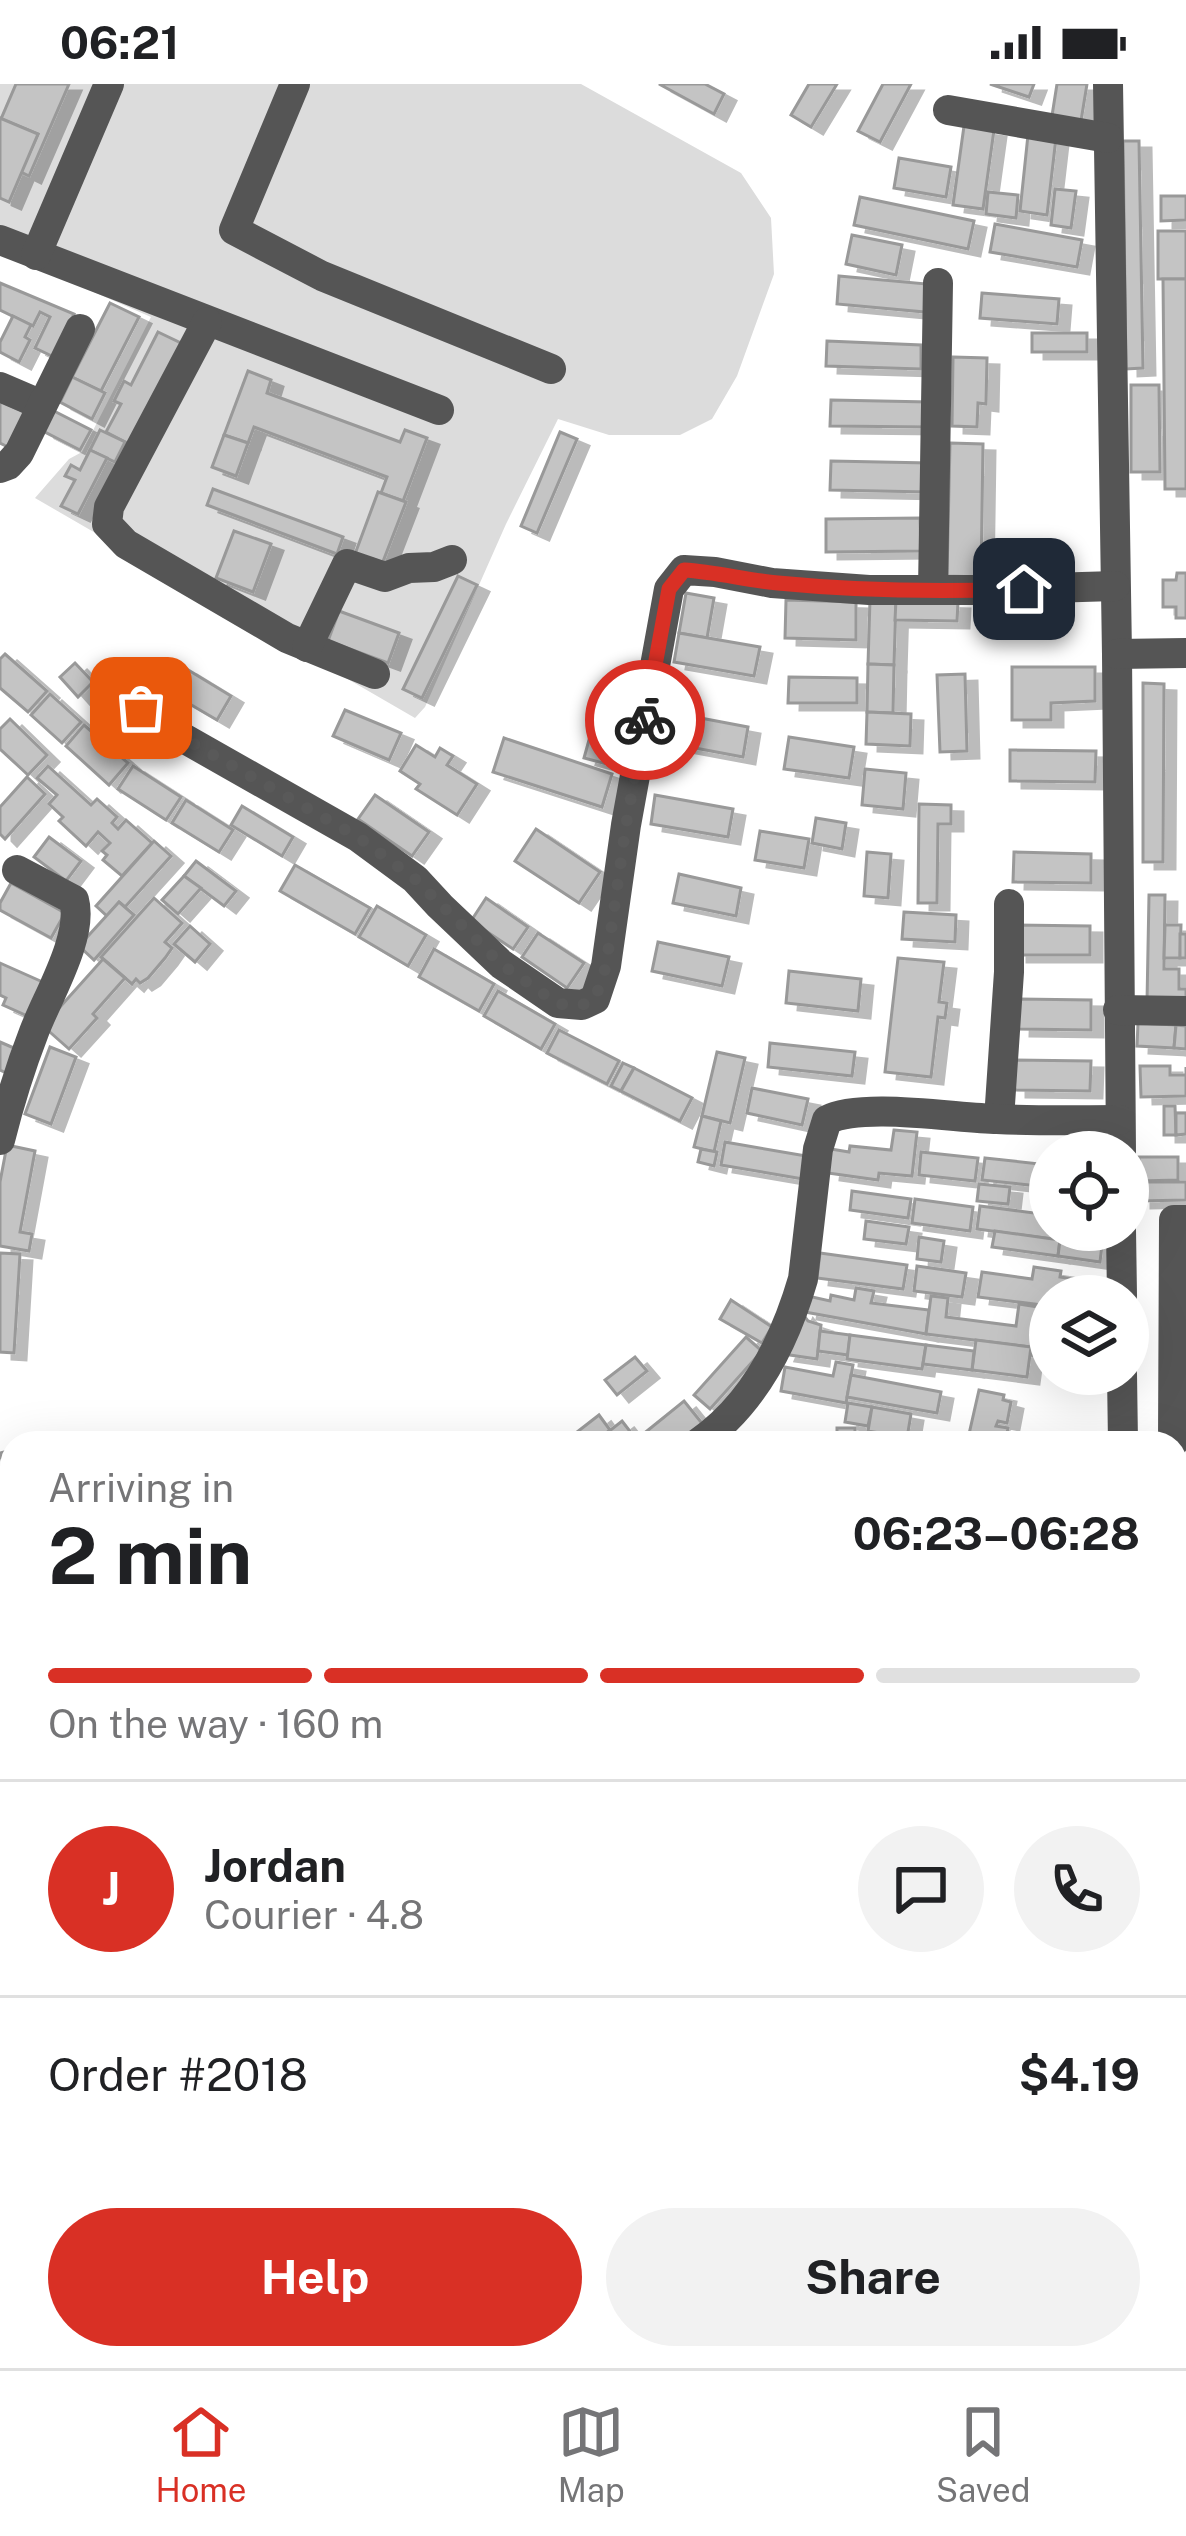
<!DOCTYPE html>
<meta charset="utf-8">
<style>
body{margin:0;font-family:"Public Sans",sans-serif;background:#f2f2f2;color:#202124;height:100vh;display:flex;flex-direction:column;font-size:45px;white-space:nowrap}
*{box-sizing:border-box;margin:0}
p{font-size:39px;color:#757577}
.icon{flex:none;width:66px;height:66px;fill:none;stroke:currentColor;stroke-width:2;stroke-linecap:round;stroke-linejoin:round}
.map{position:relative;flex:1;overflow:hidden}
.panel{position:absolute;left:0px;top:1347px;width:1188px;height:939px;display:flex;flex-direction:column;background:#fff;border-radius:36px 36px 0 0;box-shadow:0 12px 48px #0002}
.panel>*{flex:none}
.buttons{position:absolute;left:1029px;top:1047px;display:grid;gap:24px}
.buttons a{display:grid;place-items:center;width:120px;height:120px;border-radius:50%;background:#fff;box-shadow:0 12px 48px #0002;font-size:60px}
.pin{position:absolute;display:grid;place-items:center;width:102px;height:102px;color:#fff;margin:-51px;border-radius:24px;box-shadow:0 6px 18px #0006}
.courier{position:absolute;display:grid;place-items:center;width:120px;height:120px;margin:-60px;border:9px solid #d93025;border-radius:50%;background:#fff;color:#222;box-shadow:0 3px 15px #0007}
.overview em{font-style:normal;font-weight:700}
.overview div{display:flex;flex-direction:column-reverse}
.overview{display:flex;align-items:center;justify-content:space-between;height:204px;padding:0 48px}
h1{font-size:78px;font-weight:700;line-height:90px}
.bar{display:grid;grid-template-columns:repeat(4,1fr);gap:18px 12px;align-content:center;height:144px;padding:0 48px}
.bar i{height:15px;border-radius:9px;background:#e0e0e0}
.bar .on{background:#d93025}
.bar p{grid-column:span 4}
.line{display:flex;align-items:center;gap:30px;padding:0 48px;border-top:3px solid #e0e0e0}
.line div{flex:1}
.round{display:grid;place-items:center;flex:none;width:126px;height:126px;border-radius:63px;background:#f2f2f2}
.primary-button{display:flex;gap:24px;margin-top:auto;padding:24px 48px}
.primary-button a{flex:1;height:138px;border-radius:72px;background:#d93025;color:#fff;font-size:48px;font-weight:700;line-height:138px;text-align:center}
.primary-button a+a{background:#f2f2f2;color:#202124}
.status{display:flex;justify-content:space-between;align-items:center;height:84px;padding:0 60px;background:#fff;direction:ltr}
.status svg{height:33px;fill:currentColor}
.tab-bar{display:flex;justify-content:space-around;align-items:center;height:168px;border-top:3px solid #e0e0e0;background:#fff;font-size:33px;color:#757577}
.tab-bar a{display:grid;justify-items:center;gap:6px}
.tab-bar .on{color:#d93025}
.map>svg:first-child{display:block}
</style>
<div class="status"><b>06:21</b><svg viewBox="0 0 49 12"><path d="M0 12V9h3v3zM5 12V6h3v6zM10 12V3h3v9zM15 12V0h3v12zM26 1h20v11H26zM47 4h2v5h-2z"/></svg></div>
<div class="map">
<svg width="1186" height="2284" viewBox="0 0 1186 2284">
<defs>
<filter id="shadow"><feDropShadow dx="12" dy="7" stdDeviation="0" flood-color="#0004"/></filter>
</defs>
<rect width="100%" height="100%" fill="#fff"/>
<path fill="#dcdcdc" d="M0 0H581L741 89 771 134 774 190 737 292 712 335 680 351H609L558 335 506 440 425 623 415 634 35 414 69 375 82 368 151 233 0 167Z"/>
<g fill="#c4c4c4" stroke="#999" stroke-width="3" filter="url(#shadow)">
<path d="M16 0H69L29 92 21 88 38 50 1 35Z"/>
<path d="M659 0H705L724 10 714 30Z"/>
<path d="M809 0H837L811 43 791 31Z"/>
<path d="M883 0H911L880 58 858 47Z"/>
<path d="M990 0H1034L1029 13Z"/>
<path d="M1057 0H1087L1080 43 1051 38Z"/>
<path d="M0 34 38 50 9 118 0 114Z"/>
<path d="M964 42 994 46 983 125 953 121Z"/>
<path d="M1028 51 1056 54 1047 131 1020 127Z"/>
<path d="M1123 57H1139L1143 284 1126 285Z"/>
<path d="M899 74 951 83 946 113 894 104Z"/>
<path d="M1055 105 1076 107 1071 144 1051 141Z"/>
<path d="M988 108 1018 111 1016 134 986 130Z"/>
<path d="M1161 112H1186V136L1161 137Z"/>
<path d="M860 113 974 137 968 165 854 141Z"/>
<path d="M995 140 1082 156 1077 183 990 168Z"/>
<rect x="1158" y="147" width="28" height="48"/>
<path d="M852 151 902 161 896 191 846 180Z"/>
<path d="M839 192 927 200 925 228 837 220Z"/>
<path d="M1163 195H1186V405H1165Z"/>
<path d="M0 199 74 230 54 273 35 264 50 233 40 228 33 242 0 226Z"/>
<path d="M982 209 1059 215 1057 240 980 234Z"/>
<path d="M110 219 139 233 101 307 72 293Z"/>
<path d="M13 232 31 241 25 253 30 256 19 278 0 268V258Z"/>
<path d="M158 248 185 261 133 362 106 348 121 320 114 317 124 297 131 301Z"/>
<rect x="1032" y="249" width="55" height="19"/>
<path d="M827 257 921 261V285L826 282Z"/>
<path d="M953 273 987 274 986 320 978 319 977 343 952 342Z"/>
<path d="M248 287 271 296 267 309 400 358 405 346 427 354 403 417 381 409 387 393 254 343 248 359 224 351Z"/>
<path d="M72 293 105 309 92 335 60 318Z"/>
<path d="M1131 301H1159L1160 388H1131Z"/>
<path d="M831 316 929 318V343L830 342Z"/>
<path d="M0 317 26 329 10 364 0 359Z"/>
<path d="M54 327 91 346 80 366 43 347Z"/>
<path d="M100 346 125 358 115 378 90 366Z"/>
<path d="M560 348 577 355 537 449 521 442Z"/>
<path d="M224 351 248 359 236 392 212 383Z"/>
<path d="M950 359 983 360 981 493 947 492Z"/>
<path d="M90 366 107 374 78 430 61 422 75 396 65 392 71 381 80 386Z"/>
<path d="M831 377 929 379 928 408 830 406Z"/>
<path d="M213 405 343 453 337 470 207 421Z"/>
<path d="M378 408 406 418 382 480 355 470Z"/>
<path d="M920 434 921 467 826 468V435Z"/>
<path d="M234 447 271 460 253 508 216 494Z"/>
<path d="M1177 489H1186V534H1176V523H1163V496H1176Z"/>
<path d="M458 492 477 501 422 614 403 605Z"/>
<path d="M686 509 714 514 707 554 679 549Z"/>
<path d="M870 515 896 516 894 581 868 580Z"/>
<path d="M786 516 856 518V556L785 554Z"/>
<path d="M896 516 958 518 957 537 895 536Z"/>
<path d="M339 527 399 549 388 579 328 557Z"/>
<path d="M679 549 760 563 754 592 674 578Z"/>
<path d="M5 570 47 607 28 628 0 604V575Z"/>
<path d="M75 579 93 598 78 613 60 593Z"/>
<path d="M868 580 894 581 893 629 867 628Z"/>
<path d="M1012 583H1095V617L1051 619V636H1012Z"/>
<path d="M185 584 231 612 217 636 171 609Z"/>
<path d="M965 590 967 667 940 668 937 591Z"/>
<path d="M789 593 857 594V619H788Z"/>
<path d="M1143 599 1164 600 1163 778H1143Z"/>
<path d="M50 610 81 638 62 659 31 631Z"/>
<path d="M345 626 401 649 389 676 333 652Z"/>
<path d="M669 628 748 643 743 673 663 658Z"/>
<path d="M867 628 911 630 910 662 866 660Z"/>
<path d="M10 635 47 671 28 691 0 665V645Z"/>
<path d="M84 641 128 679 109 701 66 662Z"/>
<path d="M592 645 626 654 618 683 584 674Z"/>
<path d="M789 653 854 663 849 694 784 685Z"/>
<path d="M504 654 612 690 602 723 493 688Z"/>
<path d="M416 661 435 673 440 664 453 672 447 681 477 700 457 731 416 705 420 700 400 687Z"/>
<path d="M1010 666 1096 667 1095 698 1010 697Z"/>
<path d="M48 682 91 721 97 715 117 733 112 739 118 745 126 736 152 759 122 792 103 776 107 771 102 767 110 759 98 748 86 762 59 737 63 733 49 720 57 711 37 694Z"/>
<path d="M133 682 181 713 166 736 118 705Z"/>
<path d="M865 685 906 689 903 725 862 721Z"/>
<path d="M27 693 45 710 5 755 0 750V723Z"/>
<path d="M375 711 429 748 412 772 358 735Z"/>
<path d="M655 711 733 725 728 753 651 740Z"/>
<path d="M186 716 233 746 219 768 172 739Z"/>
<path d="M919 720 951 721V740H938L937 819H918Z"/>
<path d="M242 722 293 753 282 772 231 741Z"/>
<path d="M816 734 846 739 842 765 812 759Z"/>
<path d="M536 745 600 788 579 819 515 777Z"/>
<path d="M760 747 809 755 804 784 755 776Z"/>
<path d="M49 753 81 777 66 797 34 773Z"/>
<path d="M154 757 171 772 125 823 119 818 107 832 96 822Z"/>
<path d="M867 768 891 770 888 814 864 812Z"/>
<path d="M1014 768 1091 770V799L1013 798Z"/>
<path d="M196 777 236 807 224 822 184 792Z"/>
<path d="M295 781 370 824 355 850 280 807Z"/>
<path d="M679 790 741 804 736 832 673 819Z"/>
<path d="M184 792 201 804 178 830 162 816Z"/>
<path d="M11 799 65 829 51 854 0 826V819Z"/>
<path d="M1149 811H1165L1164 885H1179V905H1186V919L1147 918Z"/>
<path d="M154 814 182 839 165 858 172 864 165 874 148 894 140 899 136 895 132 900 101 873Z"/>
<path d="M486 814 528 843 513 865 471 837Z"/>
<path d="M119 818 134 831 94 876 79 862Z"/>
<path d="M377 822 426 851 408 882 359 853Z"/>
<path d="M904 828 956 831 955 858 902 855Z"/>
<path d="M1015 841 1090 842V871H1015Z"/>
<path d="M1165 841H1181L1180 874H1164Z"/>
<path d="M190 842 210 860 195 878 174 860Z"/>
<path d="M538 849 584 879 567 904 522 873Z"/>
<rect x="1180" y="850" width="6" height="24"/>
<path d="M658 858 729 873 722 902 652 887Z"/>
<path d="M434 865 494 900 479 927 419 893Z"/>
<path d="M898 874 944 878 939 918 947 919 945 934 938 933 931 993 885 988Z"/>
<path d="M103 875 125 894 93 930 97 934 69 965 43 942Z"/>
<path d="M0 879 47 900 32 934 3 921 6 914 0 911Z"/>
<path d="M789 887 861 895 858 927 786 919Z"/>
<path d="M498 907 555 940 541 965 484 932Z"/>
<path d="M1019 915 1091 916V946L1018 945Z"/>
<path d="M1138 939 1176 941 1174 964 1137 962Z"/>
<path d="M1176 941 1186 942V965L1174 964Z"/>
<path d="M559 946 619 977 607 1000 547 969Z"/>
<path d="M0 958 21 967 11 991 0 986Z"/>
<path d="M770 959 855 968 852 992 768 983Z"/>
<path d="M50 963 76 973 51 1040 25 1030Z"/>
<path d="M717 968 745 974 730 1039 702 1032Z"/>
<path d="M1014 976 1091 977 1090 1007 1014 1006Z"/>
<path d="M623 979 634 984 621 1007 611 1002Z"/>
<path d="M1140 982H1170V991H1186V983V1012L1141 1013Z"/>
<path d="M634 984 692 1014 680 1037 621 1007Z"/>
<path d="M752 1004 808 1015 802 1041 747 1029Z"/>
<path d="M1164 1022H1175L1176 1051H1164Z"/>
<path d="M1176 1029H1186V1050L1176 1051Z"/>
<path d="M702 1032 721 1037 714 1068 694 1063Z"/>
<path d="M894 1046 917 1048 912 1092 879 1089 878 1096 828 1089 831 1065 849 1068 850 1062 891 1066Z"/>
<path d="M725 1058 806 1072 803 1095 721 1081Z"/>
<path d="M7 1061 35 1067 20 1148 32 1150 29 1167 0 1162V1098Z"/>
<path d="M701 1065 717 1068 714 1082 698 1078Z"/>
<path d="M921 1068 978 1074 975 1097 919 1091Z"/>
<path d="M1139 1073H1178V1096L1139 1097Z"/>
<path d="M985 1074 1040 1080 1039 1102 982 1096Z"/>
<path d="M1040 1080H1050V1103L1039 1102Z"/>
<path d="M1139 1098H1186V1116L1139 1117Z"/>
<path d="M979 1100 1010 1103 1008 1120 977 1117Z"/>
<path d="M852 1107 911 1115 908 1134 850 1126Z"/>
<path d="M1039 1107 1050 1108V1122H1039Z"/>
<path d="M915 1115 973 1123 970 1147 912 1139Z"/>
<path d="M980 1122 1050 1131V1146H1100L1098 1161 977 1145Z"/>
<path d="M866 1137 909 1143 906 1160 864 1155Z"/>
<path d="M995 1147 1060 1156 1058 1172 992 1163Z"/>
<path d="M919 1153 944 1157 941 1178 917 1175Z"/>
<path d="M1060 1156 1102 1161 1100 1178 1058 1172Z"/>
<path d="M0 1169 20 1170 14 1269 0 1268Z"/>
<path d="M820 1169 907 1181 903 1205 817 1194Z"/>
<path d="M917 1182 966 1189 962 1213 914 1207Z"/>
<path d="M1034 1183 1061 1187 1060 1193 1094 1198 1092 1212H1050V1222L978 1213 982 1188 1032 1195Z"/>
<path d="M856 1204 874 1207 871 1219 929 1226 926 1250 805 1228 808 1212 830 1217 831 1211 854 1216Z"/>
<path d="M931 1212 948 1214 946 1233 1016 1242 1019 1220 1038 1223 1035 1244 1050 1246V1274L1030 1271 1031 1263 926 1250Z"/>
<path d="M731 1216 772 1243 762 1259 720 1235Z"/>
<path d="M801 1228 808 1237 821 1241 817 1275 783 1270Z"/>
<path d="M820 1247 850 1251 848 1271 818 1267Z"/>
<path d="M850 1251 926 1261 922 1285 847 1275Z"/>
<path d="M746 1253 762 1267 710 1325 694 1311Z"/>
<path d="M976 1256 1031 1263 1027 1293 972 1286Z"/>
<path d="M926 1261 974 1267 972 1286 923 1280Z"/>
<path d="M635 1273 647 1287 617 1311 605 1296Z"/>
<path d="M836 1278 853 1281 846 1319 781 1307 785 1283 833 1292Z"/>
<path d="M851 1291 941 1308 937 1329 847 1313Z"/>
<path d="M979 1306 1004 1311 1003 1316 1011 1318 1007 1339 998 1337 996 1342 1008 1344 1006 1355 1016 1359H967Z"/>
<path d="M684 1317 705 1343 685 1359H649L642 1351Z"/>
<path d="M848 1319 872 1323 868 1342 845 1338Z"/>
<path d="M872 1323 911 1330 907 1354 868 1347Z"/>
<path d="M599 1331 610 1346 594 1359H571L568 1355Z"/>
<path d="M622 1337 639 1359H608L603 1352Z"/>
<rect x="837" y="1344" width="18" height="15"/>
<path d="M12 1366V1407H11L0 1369Z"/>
<path d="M8 1398 12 1412V1437L0 1441V1401Z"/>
<rect x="1179" y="1446" width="7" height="21"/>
<path d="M4 1493 10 1518 0 1521V1494Z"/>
<path d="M12 1551V1584L4 1588 0 1578V1556Z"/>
<rect x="1176" y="1717" width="10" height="64"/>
<path d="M6 1779 11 1826 0 1832V1782Z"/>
<path d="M11 1923H12V1962L2 1960Z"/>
<path d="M12 2202V2274H480V2284H11Z"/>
<path d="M775 2274H797L792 2284 771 2282Z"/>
</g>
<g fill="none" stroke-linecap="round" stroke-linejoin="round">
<g stroke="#555" stroke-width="30">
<path d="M295 0 234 146 322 192 551 285"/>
<path d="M1108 0 1117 570 1121 1068"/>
<path d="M948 26 1108 54"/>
<path d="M0 156 439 326"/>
<path d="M36 171 109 0"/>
<path d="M207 238 109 423 107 440 126 460 287 554 375 590"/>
<path d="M0 303 42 321"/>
<path d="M0 384 8 381 19 369 80 245"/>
<path d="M933 506 938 199"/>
<path d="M307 563 347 480 385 493 409 484 434 483 452 476"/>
<path d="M1117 570 1186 569"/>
<path d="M141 624 164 643 358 753 415 795 440 822 501 880 558 919 582 921 595 915 606 882 626 741 669 505 684 486 715 488 772 499 869 506H979L1115 502"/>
<path d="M1118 926 1186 927"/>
<path d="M999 1035 1009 888V820"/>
<path d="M0 1056C9 1020 20 984 34 948 47 913 84 853 74 816L17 786"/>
<path d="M1121 1146 1122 1212"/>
<path d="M1122 1290 1123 1359"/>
<path d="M698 1359C753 1321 785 1257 803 1195L818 1065 827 1036C861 1018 955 1034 997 1035 1038 1037 1079 1036 1120 1036"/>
<path d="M1173 1359 1174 1136H1186"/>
<path d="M1176 1503H1186"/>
<path d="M1176 1680V1690"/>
<path d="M8 1738 12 1773"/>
<path d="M1176 1926 1186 1925"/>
<path d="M1128 2284V2274"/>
</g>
</g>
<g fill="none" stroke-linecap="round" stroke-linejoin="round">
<path stroke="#595959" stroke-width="12" stroke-dasharray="0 21.6" d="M141 624 164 643 358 753 415 795 501 880 558 920 582 921 595 915 606 882 626 741 645 636"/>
<path stroke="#d93025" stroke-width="15" d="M645 636 669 505 684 486C716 488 746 496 778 499 859 507 942 508 1024 505"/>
</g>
</svg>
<div class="buttons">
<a><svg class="icon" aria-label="locate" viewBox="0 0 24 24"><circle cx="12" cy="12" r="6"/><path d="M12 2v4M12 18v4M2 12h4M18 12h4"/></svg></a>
<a><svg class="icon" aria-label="layers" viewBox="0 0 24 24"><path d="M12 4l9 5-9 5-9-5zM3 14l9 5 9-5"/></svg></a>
</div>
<div class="pin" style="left:141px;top:624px;background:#ea580c"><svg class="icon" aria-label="bag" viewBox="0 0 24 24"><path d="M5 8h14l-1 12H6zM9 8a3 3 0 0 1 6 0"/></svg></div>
<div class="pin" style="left:1024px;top:505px;background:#1f2937"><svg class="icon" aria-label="home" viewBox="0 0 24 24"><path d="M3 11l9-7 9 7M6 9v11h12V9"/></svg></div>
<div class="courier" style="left:645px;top:636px"><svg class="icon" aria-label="bike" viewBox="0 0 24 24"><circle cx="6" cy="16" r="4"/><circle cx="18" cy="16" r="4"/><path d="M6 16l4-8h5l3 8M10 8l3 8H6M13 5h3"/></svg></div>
<section class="panel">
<div class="overview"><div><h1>2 min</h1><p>Arriving in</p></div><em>06:23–06:28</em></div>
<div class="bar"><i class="on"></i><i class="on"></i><i class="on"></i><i></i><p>On the way · 160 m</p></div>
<div class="line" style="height:216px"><b class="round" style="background:#d93025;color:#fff">J</b><div><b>Jordan</b><p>Courier · 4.8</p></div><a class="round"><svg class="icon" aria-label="chat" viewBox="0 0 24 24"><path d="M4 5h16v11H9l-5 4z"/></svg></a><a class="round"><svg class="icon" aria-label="phone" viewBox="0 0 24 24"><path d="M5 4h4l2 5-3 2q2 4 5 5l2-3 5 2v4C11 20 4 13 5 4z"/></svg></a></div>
<div class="line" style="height:156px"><div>Order #2018</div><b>$4.19</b></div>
<div class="primary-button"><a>Help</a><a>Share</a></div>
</section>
</div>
<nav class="tab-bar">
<a class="on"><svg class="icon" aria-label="home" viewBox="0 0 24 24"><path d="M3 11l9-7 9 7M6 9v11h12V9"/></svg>Home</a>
<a><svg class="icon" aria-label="map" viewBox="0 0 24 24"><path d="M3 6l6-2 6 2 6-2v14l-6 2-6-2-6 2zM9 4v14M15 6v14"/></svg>Map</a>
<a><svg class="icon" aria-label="saved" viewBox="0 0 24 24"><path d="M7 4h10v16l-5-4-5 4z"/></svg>Saved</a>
</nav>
